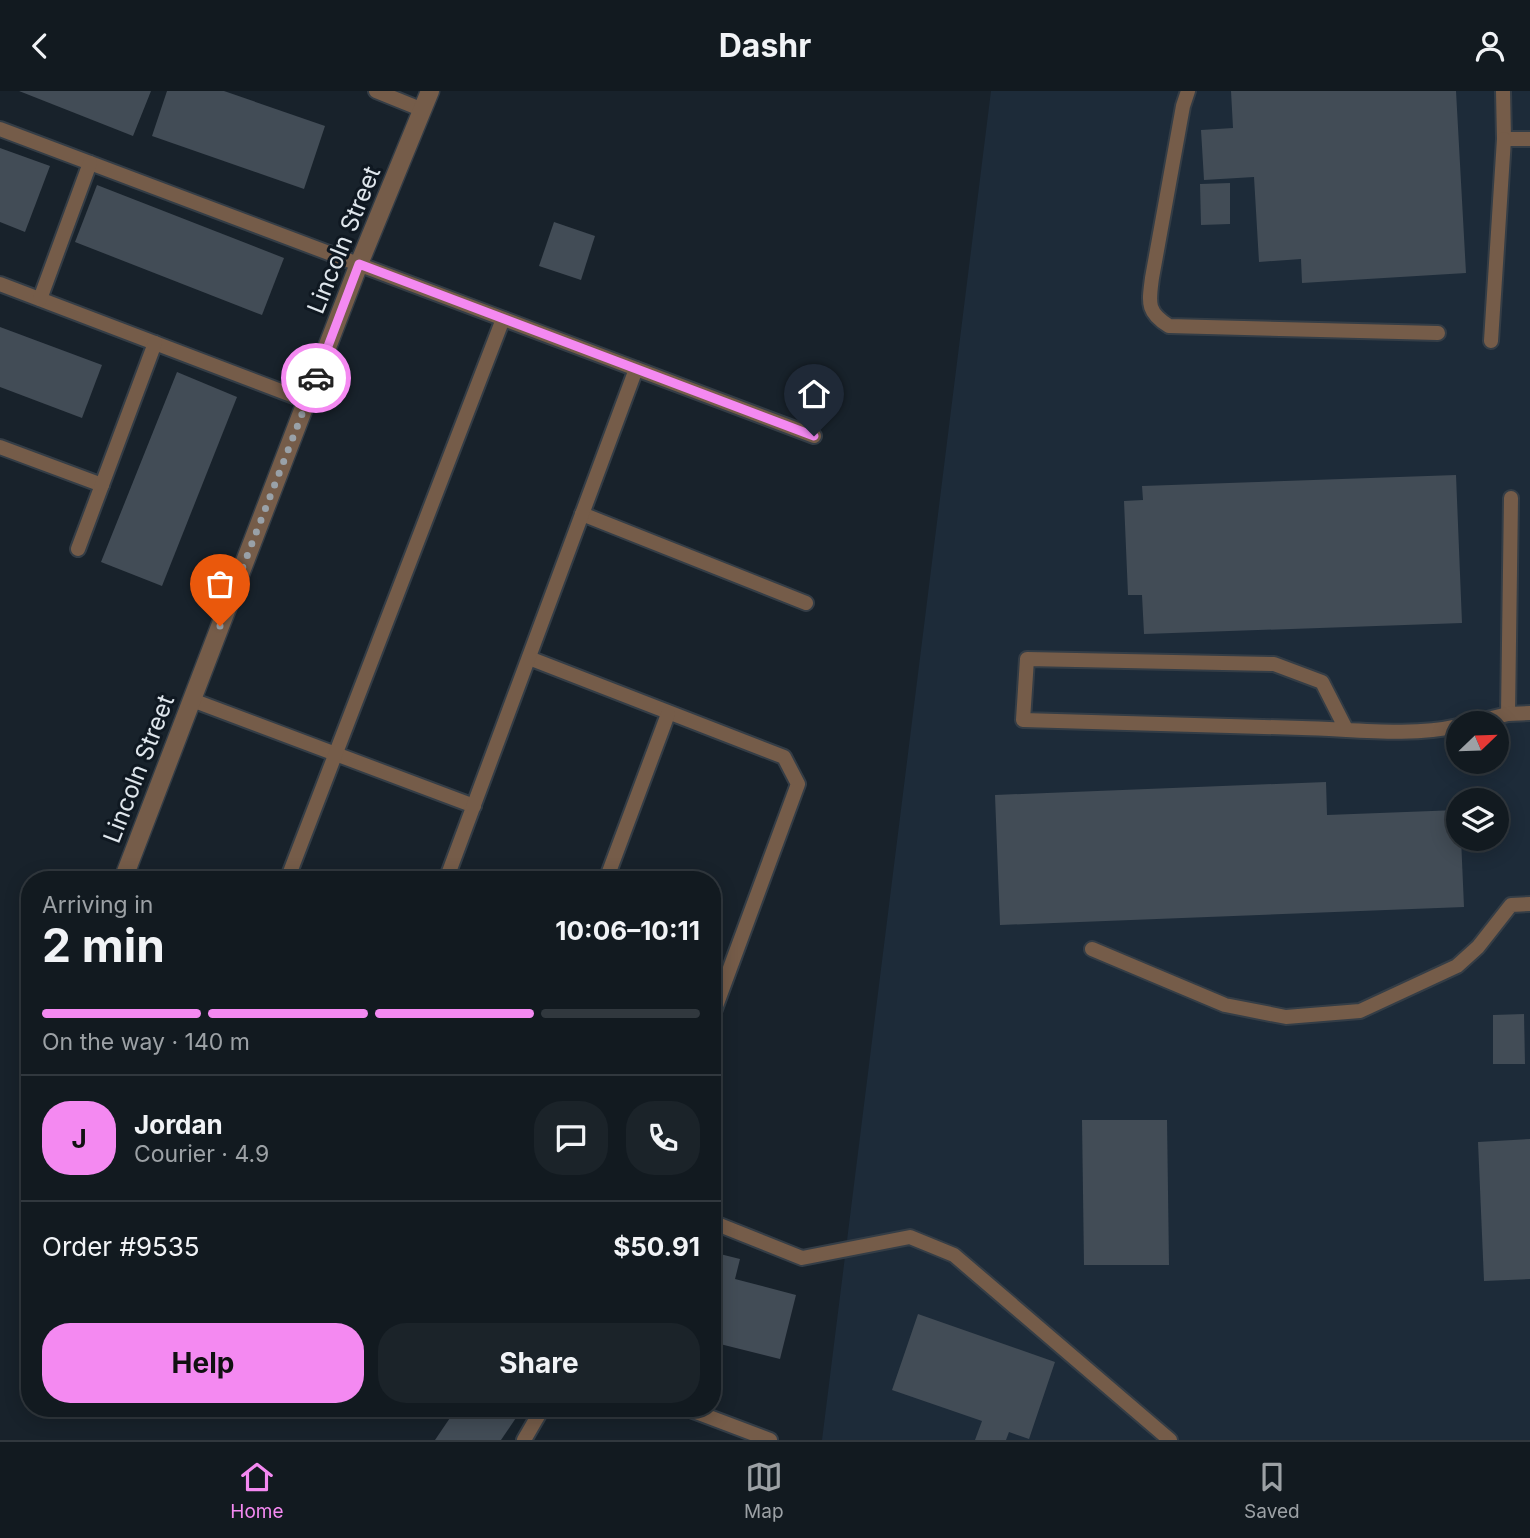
<!DOCTYPE html>
<meta charset="utf-8">
<style>
body{margin:0;font-family:Inter,sans-serif;background:#1b2329;color:#f1f3f6;height:100vh;display:flex;flex-direction:column;font-size:26px;white-space:nowrap}
*{box-sizing:border-box;margin:0}
p{font-size:23px;color:#9ca1a5}
.icon{flex:none;width:38px;height:38px;fill:none;stroke:currentColor;stroke-width:2;stroke-linecap:round;stroke-linejoin:round}
.map{position:relative;flex:1;overflow:hidden}
.panel{position:absolute;left:21px;top:780px;width:700px;height:546px;display:flex;flex-direction:column;background:#121a20;border-radius:28px;box-shadow:0 4px 18px #0003,0 0 0 2px #31383e}
.panel>*{flex:none}
.needle{width:46px;rotate:67deg}
.controls{position:absolute;left:1446px;top:620px;display:grid;gap:14px}
.controls a{display:grid;place-items:center;width:63px;height:63px;border-radius:50%;background:#121a20;box-shadow:0 4px 18px #0003,0 0 0 2px #31383e;font-size:35px}
.pin{position:absolute;display:grid;place-items:center;width:60px;height:60px;color:#fff;margin:-72px -30px;border-radius:50% 50% 50% 0;rotate:-45deg;box-shadow:0 0 7px #0007}
.pin .icon{rotate:45deg}
.courier{position:absolute;display:grid;place-items:center;width:70px;height:70px;margin:-35px;border:5px solid #f489f1;border-radius:50%;background:#fff;color:#222;box-shadow:0 2px 9px #0007}
.summary em{font-style:normal;font-weight:700}
.summary div{display:flex;flex-direction:column-reverse}
.summary{display:flex;align-items:center;justify-content:space-between;height:119px;padding:0 21px}
h1{font-size:46px;font-weight:700;line-height:52px}
.bar{display:grid;grid-template-columns:repeat(4,1fr);gap:10px 7px;align-content:center;height:84px;padding:0 21px}
.bar i{height:9px;border-radius:5px;background:#31383e}
.bar .active{background:#f489f1}
.bar p{grid-column:span 4}
.line{display:flex;align-items:center;gap:18px;padding:0 21px;border-top:2px solid #31383e}
.line div{flex:1}
.round{display:grid;place-items:center;flex:none;width:74px;height:74px;border-radius:28px;background:#1b2329}
.button{display:flex;gap:14px;margin-top:auto;padding:14px 21px}
.button a{flex:1;height:80px;border-radius:28px;background:#f489f1;color:#111;font-size:28px;font-weight:700;line-height:80px;text-align:center}
.button a+a{background:#1b2329;color:#f1f3f6}
header{display:flex;justify-content:space-between;align-items:center;height:91px;padding:0 21px;background:#121a20;font-size:32px;font-weight:700}
.tabs{display:flex;justify-content:space-around;align-items:center;height:98px;border-top:2px solid #31383e;background:#121a20;font-size:19px;color:#9ca1a5}
.tabs a{display:grid;justify-items:center;gap:4px}
.tabs .active{color:#f489f1}
.map>svg:first-child{display:block}
</style>
<header><svg class="icon" aria-label="back" viewBox="0 0 24 24"><path d="M15 5l-7 7 7 7"/></svg>Dashr<svg class="icon" aria-label="person" viewBox="0 0 24 24"><circle cx="12" cy="8" r="4"/><path d="M4 21q1-7 8-7t8 7"/></svg></header>
<div class="map">
<svg width="1530" height="1349" viewBox="0 0 1530 1349">
<rect width="100%" height="100%" fill="#18222b"/>
<path fill="#1d2b39" fill-rule="evenodd" d="M991 0H1530V1349H822ZM1458 632H1496V670H1458ZM1458 709H1496V747H1458Z"/>
<g fill="#424c56">
<path d="M19 0H151L133 45Z"/>
<path d="M167 0H224L325 35 304 98 152 45Z"/>
<path d="M1231 0H1456L1466 182 1302 192 1301 168 1259 171 1254 86 1204 89 1201 39 1233 37Z"/>
<path d="M0 57 50 75 25 141 0 131Z"/>
<path d="M1230 92V133L1201 134 1200 93Z"/>
<path d="M97 94 284 167 262 224 75 151Z"/>
<path d="M554 131 595 145 581 189 539 175Z"/>
<path d="M0 236 102 274 82 327 0 296Z"/>
<path d="M177 281 237 306 162 495 101 471Z"/>
<path d="M1456 384 1462 532 1144 543 1142 504H1128L1124 410 1143 409 1142 395Z"/>
<path d="M1326 691 1327 724 1458 719V747H1461L1464 816 1000 834 995 704Z"/>
<path d="M1524 923 1525 973H1493V924Z"/>
<path d="M1082 1029H1167L1169 1174H1084Z"/>
<path d="M1530 1048V1188L1484 1190 1478 1051Z"/>
<path d="M712 1161 740 1168 735 1188 796 1204 780 1268 712 1251Z"/>
<path d="M918 1223 1055 1271 1029 1348 1009 1341 1006 1349H975L982 1330 892 1299Z"/>
<path d="M456 1318H522L501 1349H435Z"/>
</g>
<g fill="none" stroke-linecap="round" stroke-linejoin="round">
<defs>
<g id="service">
<path d="M376 0 423 19"/>
<path d="M1188 0 1183 15 1152 187C1149 211 1146 221 1169 235L1438 242"/>
<path d="M1503 0 1504 48H1530"/>
<path d="M0 38 814 345"/>
<path d="M0 193 307 310"/>
<path d="M40 208 90 72"/>
<path d="M1491 250 1504 48"/>
<path d="M0 356 102 394"/>
<path d="M582 423 806 512"/>
<path d="M78 458 155 252"/>
<path d="M529 567 784 666 798 693 712 926"/>
<path d="M192 609 474 715"/>
<path d="M1508 623 1511 407"/>
<path d="M1471 632 1508 623 1530 622"/>
<path d="M1346 638 1322 591 1274 573 1027 568 1023 629C1116 631 1209 634 1302 637 1351 638 1411 646 1458 635"/>
<path d="M287 789 503 228"/>
<path d="M446 789 636 278"/>
<path d="M606 789 668 623"/>
<path d="M1092 858 1225 914 1286 926 1360 920 1457 875 1478 856 1511 814 1530 813"/>
<path d="M712 1131 802 1167 910 1146 954 1164 1170 1349"/>
<path d="M688 1318 770 1349"/>
<path d="M524 1349 542 1318"/>
</g>
<path id="minor" d="M124 786 359 173 430 0"/>
</defs>
<use href="#service" stroke="#343d46" stroke-width="18"/>
<use href="#minor" stroke="#343d46" stroke-width="21"/>
<use href="#service" stroke="#755c49" stroke-width="14"/>
<use href="#minor" stroke="#755c49" stroke-width="18"/>
</g>
<g fill="none" stroke-linecap="round" stroke-linejoin="round">
<path stroke="#99a1a8" stroke-width="7" stroke-dasharray="0 12.6" d="M220 535 316 287"/>
<path stroke="#f489f1" stroke-width="9" d="M316 287 359 173 814 345"/>
</g>
<g text-anchor="middle" stroke-width="6" stroke-linejoin="round" paint-order="stroke">
<g font-size="24" fill="#dfe6ec" stroke="#0f1821">
<text transform="translate(344 149) rotate(-68)" y="8">Lincoln Street</text>
<text transform="translate(139 678) rotate(-69)" y="8">Lincoln Street</text>
</g>
</g>
</svg>
<div class="controls">
<a><svg class="needle" viewBox="-14 -14 28 28"><path d="M0-13l5 13h-10z" fill="#e53935"/><path d="M0 13l5-13h-10z" fill="#9ca1a5"/></svg></a>
<a><svg class="icon" aria-label="layers" viewBox="0 0 24 24"><path d="M12 4l9 5-9 5-9-5zM3 14l9 5 9-5"/></svg></a>
</div>
<div class="pin" style="left:220px;top:535px;background:#ea580c"><svg class="icon" aria-label="bag" viewBox="0 0 24 24"><path d="M5 8h14l-1 12H6zM9 8a3 3 0 0 1 6 0"/></svg></div>
<div class="pin" style="left:814px;top:345px;background:#1f2937"><svg class="icon" aria-label="home" viewBox="0 0 24 24"><path d="M3 11l9-7 9 7M6 9v11h12V9"/></svg></div>
<div class="courier" style="left:316px;top:287px"><svg class="icon" aria-label="car" viewBox="0 0 24 24"><path d="M5 17H2v-5l4-1 3-4h7l3 4 3 1v5h-3M9 17h6M6 11h13"/><circle cx="7" cy="17" r="2"/><circle cx="17" cy="17" r="2"/></svg></div>
<section class="panel">
<div class="summary"><div><h1>2 min</h1><p>Arriving in</p></div><em>10:06–10:11</em></div>
<div class="bar"><i class="active"></i><i class="active"></i><i class="active"></i><i></i><p>On the way · 140 m</p></div>
<div class="line" style="height:126px"><b class="round" style="background:#f489f1;color:#111">J</b><div><b>Jordan</b><p>Courier · 4.9</p></div><a class="round"><svg class="icon" aria-label="chat" viewBox="0 0 24 24"><path d="M4 5h16v11H9l-5 4z"/></svg></a><a class="round"><svg class="icon" aria-label="phone" viewBox="0 0 24 24"><path d="M5 4h4l2 5-3 2q2 4 5 5l2-3 5 2v4C11 20 4 13 5 4z"/></svg></a></div>
<div class="line" style="height:91px"><div>Order #9535</div><b>$50.91</b></div>
<div class="button"><a>Help</a><a>Share</a></div>
</section>
</div>
<nav class="tabs">
<a class="active"><svg class="icon" aria-label="home" viewBox="0 0 24 24"><path d="M3 11l9-7 9 7M6 9v11h12V9"/></svg>Home</a>
<a><svg class="icon" aria-label="map" viewBox="0 0 24 24"><path d="M3 6l6-2 6 2 6-2v14l-6 2-6-2-6 2zM9 4v14M15 6v14"/></svg>Map</a>
<a><svg class="icon" aria-label="saved" viewBox="0 0 24 24"><path d="M7 4h10v16l-5-4-5 4z"/></svg>Saved</a>
</nav>
